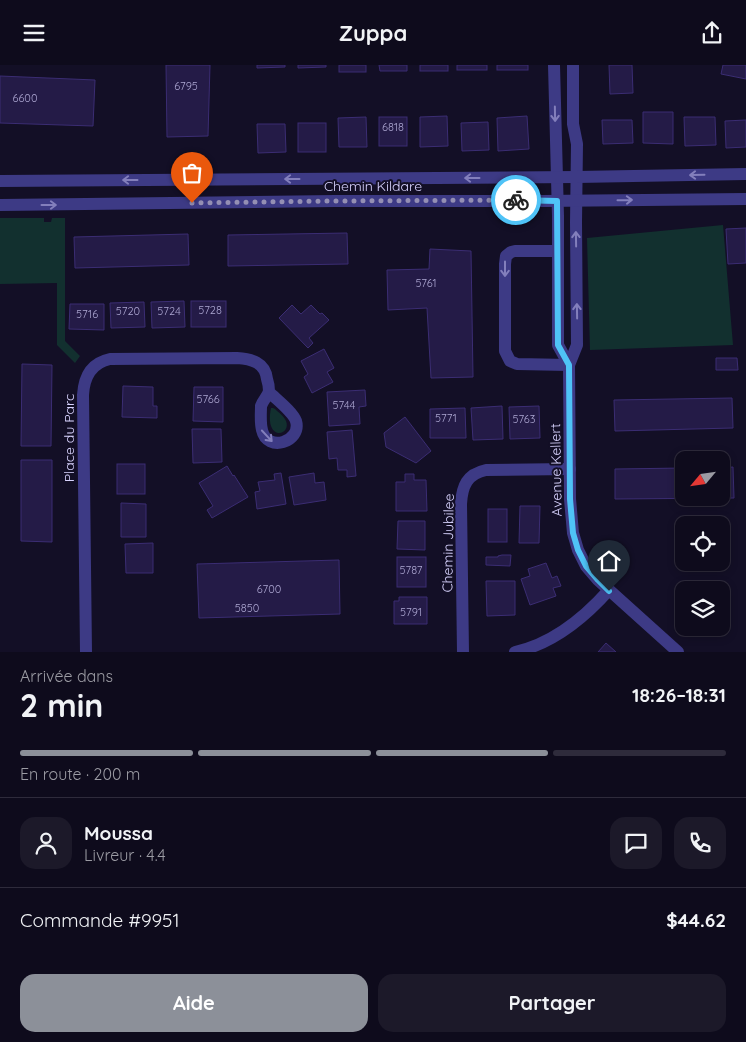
<!DOCTYPE html>
<html lang="fr">
<meta charset="utf-8">
<style>
body{margin:0;font-family:Quicksand,sans-serif;background:#1c1929;color:#f1f3f6;height:100vh;display:flex;flex-direction:column;font-size:19px;white-space:nowrap}
*{box-sizing:border-box;margin:0}
p{font-size:16px;color:#9b9ba3}
.icon{flex:none;width:28px;height:28px;fill:none;stroke:currentColor;stroke-width:2;stroke-linecap:round;stroke-linejoin:round}
.map{position:relative;height:587px;overflow:hidden}
.details{display:flex;flex-direction:column;background:#0e0b1c;flex:1}
.details>*{flex:none}
.needle{width:32px;rotate:241deg}
.buttons{position:absolute;left:675px;top:386px;display:grid;gap:10px}
.buttons a{display:grid;place-items:center;width:55px;height:55px;border-radius:10px;background:#0e0b1c;box-shadow:0 2px 8px #0003,0 0 0 1px #2e2b3b;font-size:25px}
.pin{position:absolute;display:grid;place-items:center;width:42px;height:42px;color:#fff;margin:-51px -21px;border-radius:50% 50% 50% 0;rotate:-45deg;box-shadow:0 0 5px #0007}
.pin .icon{rotate:45deg}
.courier{position:absolute;display:grid;place-items:center;width:50px;height:50px;margin:-25px;border:4px solid #4fc3f7;border-radius:50%;background:#fff;color:#222;box-shadow:0 1px 6px #0007}
.head em{font-style:normal;font-weight:700}
.head div{display:flex;flex-direction:column-reverse}
.head{display:flex;align-items:center;justify-content:space-between;height:85px;padding:0 20px}
h1{font-size:32px;font-weight:700;line-height:38px}
.bar{display:grid;grid-template-columns:repeat(4,1fr);gap:8px 5px;align-content:center;height:60px;padding:0 20px}
.bar i{height:6px;border-radius:4px;background:#2e2b3b}
.bar .current{background:#8c9099}
.bar p{grid-column:span 4}
.line{display:flex;align-items:center;gap:12px;padding:0 20px;border-top:1px solid #2e2b3b}
.line div{flex:1}
.round{display:grid;place-items:center;flex:none;width:52px;height:52px;border-radius:15px;background:#1c1929}
.action{display:flex;gap:10px;margin-top:auto;padding:10px 20px}
.action a{flex:1;height:58px;border-radius:15px;background:#8c9099;color:#fff;font-size:20px;font-weight:700;line-height:58px;text-align:center}
.action a+a{background:#1c1929;color:#f1f3f6}
header{display:flex;justify-content:space-between;align-items:center;height:65px;padding:0 20px;background:#0e0b1c;font-size:22px;font-weight:700}
.map>svg:first-child{display:block}
</style>
<header><svg class="icon" aria-label="menu" viewBox="0 0 24 24"><path d="M4 6h16M4 12h16M4 18h16"/></svg>Zuppa<svg class="icon" aria-label="share" viewBox="0 0 24 24"><path d="M12 15V3M7 8l5-5 5 5M5 13v7h14v-7"/></svg></header>
<div class="map">
<svg width="746" height="587" viewBox="0 0 746 587">
<rect width="100%" height="100%" fill="#130f26"/>
<g fill="#12302f">
<path d="M0 153H44V157H51L52 153H65V276L80 291 75 298 57 280V218L0 219Z"/>
<path d="M723 160 733 280 590 285 587 173Z"/>
<path d="M271 343H273L275 344C278 347 284 351 286 356 292 371 264 377 271 343Z"/>
</g>
<g fill="#241b47" stroke="#3b2d73">
<path d="M166 0H210L208 71 167 72Z"/>
<path d="M257 0H285V2L257 3Z"/>
<path d="M298 0H326V2L298 3Z"/>
<rect x="339" y="0" width="27" height="7"/>
<path d="M379 0H407V6H380Z"/>
<rect x="420" y="0" width="28" height="6"/>
<rect x="457" y="0" width="30" height="5"/>
<rect x="497" y="0" width="31" height="5"/>
<path d="M609 0H632L633 28 610 29Z"/>
<path d="M723 0H746V14L721 9Z"/>
<path d="M0 11 95 15 93 61 0 58Z"/>
<path d="M643 47H673V79L643 78Z"/>
<path d="M447 51 448 81 420 82V52Z"/>
<path d="M527 51 529 84 498 86 497 53Z"/>
<path d="M366 52 367 82H339L338 53Z"/>
<rect x="379" y="52" width="28" height="29"/>
<path d="M684 52H715L716 80 685 81Z"/>
<path d="M602 55H632L633 78 603 79Z"/>
<path d="M746 55V82L726 83 725 56Z"/>
<path d="M488 57 489 85 462 86 461 58Z"/>
<rect x="298" y="58" width="28" height="29"/>
<path d="M257 59H285L286 87 258 88Z"/>
<path d="M746 163V198L728 199 726 164Z"/>
<path d="M347 168 348 199 228 201V170Z"/>
<path d="M188 169 189 200 75 203 74 172Z"/>
<path d="M430 184 471 186 473 312 431 313 427 243 388 245 387 205 429 204Z"/>
<path d="M184 236 185 262 152 263 151 237Z"/>
<rect x="191" y="236" width="35" height="26"/>
<path d="M144 237 145 262 111 263 110 238Z"/>
<path d="M70 239H104V265L69 264Z"/>
<path d="M292 240 301 249 311 240 320 249 322 248 329 255 309 273 313 278 308 283 279 253Z"/>
<path d="M324 284 334 303 327 307 333 317 312 328 304 312 308 309 301 296Z"/>
<path d="M716 293H737L738 305H716Z"/>
<path d="M22 299 52 300 51 381H21Z"/>
<path d="M123 321 153 322V341H157V353L122 352Z"/>
<path d="M194 322H223V357L193 356Z"/>
<path d="M365 325 366 341 359 342 360 359 329 361 327 327Z"/>
<path d="M732 333 733 363 615 366 614 335Z"/>
<path d="M502 341 503 374 473 375 471 343Z"/>
<path d="M539 341 540 373 510 374 509 342Z"/>
<path d="M465 343 466 373H430V344Z"/>
<path d="M405 352 431 386 416 398 386 382 384 368Z"/>
<path d="M192 364H221L222 397 193 398Z"/>
<path d="M352 365 356 411 347 412V405H338L337 393 329 394 327 367Z"/>
<path d="M21 395H52V477L21 476Z"/>
<rect x="117" y="399" width="28" height="30"/>
<path d="M227 401 233 411 234 410 248 432 212 453 207 445 213 441 199 418Z"/>
<path d="M733 402 734 433 615 434V404L684 403V432H721V403Z"/>
<path d="M281 408 286 439 257 444 255 427 260 426 258 417 275 415 274 409Z"/>
<path d="M314 408 315 418 324 417 326 435 294 440 289 412Z"/>
<path d="M405 409H414V415H426L427 446H396V417H405Z"/>
<path d="M121 438 146 439V472H121Z"/>
<path d="M520 441H540L539 478H519Z"/>
<rect x="488" y="444" width="19" height="33"/>
<path d="M398 456H425V485L397 484Z"/>
<path d="M153 478V508H126L125 479Z"/>
<path d="M502 490H511L510 501 486 500V492H498V491Z"/>
<rect x="397" y="492" width="29" height="30"/>
<path d="M339 495 340 549 199 553 197 499Z"/>
<path d="M546 498 552 513 557 511 561 521 553 523 556 531 530 540 521 514 530 511 528 504Z"/>
<path d="M486 516H515V550L487 551Z"/>
<path d="M399 532H427V559H394V536H399Z"/>
<path d="M606 578 616 587H598Z"/>
</g>
<g fill="none" stroke-linecap="round" stroke-linejoin="round">
<g stroke="#3d3a85" stroke-width="12">
<path d="M554 0 558 151V280L569 300"/>
<path d="M573 0V59L577 79 576 157 577 280 569 300 570 434 573 468 578 485 586 501 598 515 678 587"/>
<path d="M557 186H515L511 187 506 191 505 199V286L510 296 517 299 569 300"/>
<path d="M86 587 83 330C84 312 91 298 110 294L237 293C251 294 265 297 267 314 268 317 269 323 269 326 268 331 263 335 261 341 261 348 260 357 262 365 267 388 302 377 296 356 293 347 276 334 269 327"/>
<path d="M463 587 461 439C462 421 467 409 486 405L570 404"/>
<path d="M515 587C552 579 584 553 609 525"/>
</g>
<g stroke="#3d3a85" stroke-width="12">
<path d="M0 116 577 112 746 109"/>
<path d="M0 140 335 136H542L746 134"/>
</g>
</g>
<defs><path id="oneway-shaft" d="M-6 0H5M1.5-3L5.5 0L1.5 3" fill="none" stroke-width="1.6" stroke-linecap="round" stroke-linejoin="round" transform="scale(1.25)"/></defs>
<g stroke="#837fbc">
<use href="#oneway-shaft" transform="translate(555 49) rotate(89)"/>
<use href="#oneway-shaft" transform="translate(697 110) rotate(179)"/>
<use href="#oneway-shaft" transform="translate(472 113) rotate(180)"/>
<use href="#oneway-shaft" transform="translate(292 114) rotate(180)"/>
<use href="#oneway-shaft" transform="translate(130 115) rotate(180)"/>
<use href="#oneway-shaft" transform="translate(625 135) rotate(-1)"/>
<use href="#oneway-shaft" transform="translate(49 140)"/>
<use href="#oneway-shaft" transform="translate(576 174) rotate(-91)"/>
<use href="#oneway-shaft" transform="translate(505 204) rotate(90)"/>
<use href="#oneway-shaft" transform="translate(577 246) rotate(-91)"/>
<use href="#oneway-shaft" transform="translate(267 371) rotate(47)"/>
</g>
<g fill="none" stroke-linecap="round" stroke-linejoin="round">
<path stroke="#948fb3" stroke-width="5" stroke-dasharray="0 9" d="M192 138 335 136 516 135"/>
<path stroke="#4fc3f7" stroke-width="6" d="M516 135 557 136 558 280 569 300 570 434 573 468 578 485 586 501 598 515 609 526"/>
</g>
<g text-anchor="middle" stroke-width="4" stroke-linejoin="round" paint-order="stroke">
<g font-size="11" fill="#aca6d1">
<text x="186" y="25">6795</text>
<text x="25" y="37">6600</text>
<text x="393" y="66">6818</text>
<text x="426" y="222">5761</text>
<text x="210" y="249">5728</text>
<text x="128" y="250">5720</text>
<text x="169" y="250">5724</text>
<text x="87" y="253">5716</text>
<text x="208" y="338">5766</text>
<text x="344" y="344">5744</text>
<text x="446" y="357">5771</text>
<text x="524" y="358">5763</text>
<text x="411" y="509">5787</text>
<text x="269" y="528">6700</text>
<text x="247" y="547">5850</text>
<text x="411" y="551">5791</text>
</g>
<g font-size="14" fill="#d9d4ff" stroke="#130f26">
<text x="373" y="126">Chemin Kildare</text>
<text transform="translate(69 373) rotate(-90)" y="5">Place du Parc</text>
<text transform="translate(556 405) rotate(-91)" y="5">Avenue Kellert</text>
<text transform="translate(448 478) rotate(-89)" y="5">Chemin Jubilee</text>
</g>
</g>
</svg>
<div class="buttons">
<a><svg class="needle" viewBox="-14 -14 28 28"><path d="M0-13l5 13h-10z" fill="#e53935"/><path d="M0 13l5-13h-10z" fill="#9b9ba3"/></svg></a>
<a><svg class="icon" aria-label="locate" viewBox="0 0 24 24"><circle cx="12" cy="12" r="6"/><path d="M12 2v4M12 18v4M2 12h4M18 12h4"/></svg></a>
<a><svg class="icon" aria-label="layers" viewBox="0 0 24 24"><path d="M12 4l9 5-9 5-9-5zM3 14l9 5 9-5"/></svg></a>
</div>
<div class="pin" style="left:192px;top:138px;background:#ea580c"><svg class="icon" aria-label="bag" viewBox="0 0 24 24"><path d="M5 8h14l-1 12H6zM9 8a3 3 0 0 1 6 0"/></svg></div>
<div class="pin" style="left:609px;top:526px;background:#1f2937"><svg class="icon" aria-label="home" viewBox="0 0 24 24"><path d="M3 11l9-7 9 7M6 9v11h12V9"/></svg></div>
<div class="courier" style="left:516px;top:135px"><svg class="icon" aria-label="bike" viewBox="0 0 24 24"><circle cx="6" cy="16" r="4"/><circle cx="18" cy="16" r="4"/><path d="M6 16l4-8h5l3 8M10 8l3 8H6M13 5h3"/></svg></div>
</div>
<section class="details">
<div class="head"><div><h1>2 min</h1><p>Arrivée dans</p></div><em>18:26–18:31</em></div>
<div class="bar"><i class="current"></i><i class="current"></i><i class="current"></i><i></i><p>En route · 200 m</p></div>
<div class="line" style="height:90px"><a class="round"><svg class="icon" aria-label="person" viewBox="0 0 24 24"><circle cx="12" cy="8" r="4"/><path d="M4 21q1-7 8-7t8 7"/></svg></a><div><b>Moussa</b><p>Livreur · 4.4</p></div><a class="round"><svg class="icon" aria-label="chat" viewBox="0 0 24 24"><path d="M4 5h16v11H9l-5 4z"/></svg></a><a class="round"><svg class="icon" aria-label="phone" viewBox="0 0 24 24"><path d="M5 4h4l2 5-3 2q2 4 5 5l2-3 5 2v4C11 20 4 13 5 4z"/></svg></a></div>
<div class="line" style="height:65px"><div>Commande #9951</div><b>$44.62</b></div>
<div class="action"><a>Aide</a><a>Partager</a></div>
</section>
